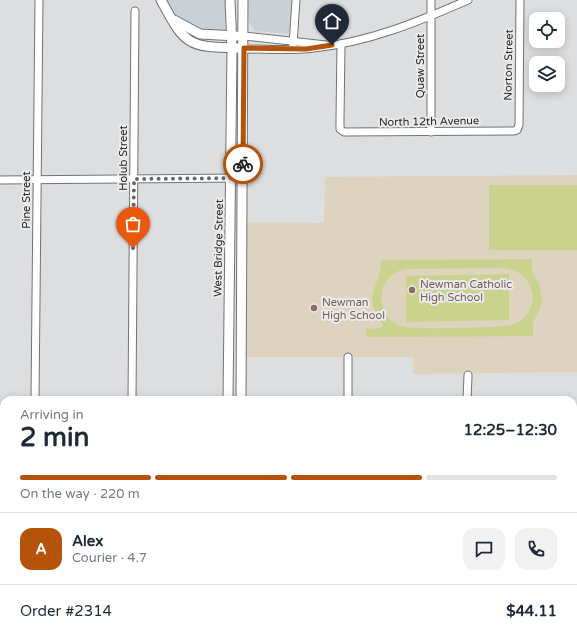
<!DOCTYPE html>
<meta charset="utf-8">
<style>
body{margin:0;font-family:"Varela Round",sans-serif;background:#f2f2f3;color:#1f2937;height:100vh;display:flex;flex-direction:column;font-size:15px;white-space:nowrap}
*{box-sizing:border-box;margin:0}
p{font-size:13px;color:#747a83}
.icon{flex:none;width:22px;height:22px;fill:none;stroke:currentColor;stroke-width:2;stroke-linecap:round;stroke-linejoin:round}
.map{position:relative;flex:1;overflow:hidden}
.drawer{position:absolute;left:0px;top:396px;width:577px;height:248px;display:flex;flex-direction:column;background:#fff;border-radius:12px 12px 0 0;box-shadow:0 2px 10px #0003}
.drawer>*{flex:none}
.tools{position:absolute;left:529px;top:12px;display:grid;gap:8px}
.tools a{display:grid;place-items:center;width:36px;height:36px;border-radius:8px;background:#fff;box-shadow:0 2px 10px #0003;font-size:20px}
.pin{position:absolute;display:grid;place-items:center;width:34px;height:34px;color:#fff;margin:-41px -17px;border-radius:50% 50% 50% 0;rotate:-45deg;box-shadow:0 0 4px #0007}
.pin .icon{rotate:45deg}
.courier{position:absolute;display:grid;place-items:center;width:40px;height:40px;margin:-20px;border:3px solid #b45309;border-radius:50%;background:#fff;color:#222;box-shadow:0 1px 5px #0007}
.overview em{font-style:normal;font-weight:800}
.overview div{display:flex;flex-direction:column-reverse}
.overview{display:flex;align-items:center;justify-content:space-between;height:68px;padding:0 20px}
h1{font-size:26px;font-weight:800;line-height:30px}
.bar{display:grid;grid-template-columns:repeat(4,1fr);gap:6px 4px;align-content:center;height:48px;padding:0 20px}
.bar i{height:5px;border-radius:3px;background:#e0e1e3}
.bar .active{background:#b45309}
.bar p{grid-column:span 4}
.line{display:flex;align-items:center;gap:10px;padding:0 20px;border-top:1px solid #e0e1e3}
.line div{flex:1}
.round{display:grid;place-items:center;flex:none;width:42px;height:42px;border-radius:12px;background:#f2f2f3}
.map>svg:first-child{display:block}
</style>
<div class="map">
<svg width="577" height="644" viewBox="0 0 577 644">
<rect width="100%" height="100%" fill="#dddedf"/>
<g fill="#c9d0d6">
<path d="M161 0H230L232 35H212L174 20Z"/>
<path d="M248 0H292L289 34 255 31 249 22Z"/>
</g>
<path fill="#ddd3bf" d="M577 175V372L413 374V357H246L247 222 324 223 325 177Z"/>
<g fill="#cad38e" fill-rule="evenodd">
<rect x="489" y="185" width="88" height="65"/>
<path d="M532 259V272L539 283 542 300 539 311 533 322V336L366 337V329L381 328 383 325C360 291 381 291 381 260ZM503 268C537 270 544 314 512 325 498 328 411 330 401 326 372 315 376 273 407 269Z"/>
<path d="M509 274V320L406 322V276Z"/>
</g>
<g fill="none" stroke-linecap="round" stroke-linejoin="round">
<defs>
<g id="minor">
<path d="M244 36 326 45"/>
<path d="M341 44 340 119V129L344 132 514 131 517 130 519 125 520 0"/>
<path d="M293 45 296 0"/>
<path d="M244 49C267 49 291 51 314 48 369 42 418 22 468 0"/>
<path d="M431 132V0"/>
<path d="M0 180 243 178"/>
<path d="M35 400 39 0"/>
<path d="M132 400 135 11"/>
<path d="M348 400V357"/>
<path d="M467 400 468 375"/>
<path d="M573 416H577"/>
<path d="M0 424H4"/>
<path d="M573 501H577"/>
<path d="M0 508H4"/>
<path d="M573 587H577"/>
<path d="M0 588 4 589"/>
<path d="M465 640V644"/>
<path d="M89 644V640"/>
</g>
<g id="major">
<path d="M161 0C185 45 187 47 238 48"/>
<path d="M174 20 200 34 237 36"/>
<path d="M228 400 232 48 230 0"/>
<path d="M241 400 243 0"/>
<path d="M225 644 226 640"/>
<path d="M237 644V640"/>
</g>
</defs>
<use href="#minor" stroke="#727373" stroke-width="9"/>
<use href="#major" stroke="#727373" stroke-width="11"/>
<use href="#minor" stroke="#fff" stroke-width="7"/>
<use href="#major" stroke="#fff" stroke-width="9"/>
</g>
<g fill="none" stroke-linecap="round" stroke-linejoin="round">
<path stroke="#686869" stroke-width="4" stroke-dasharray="0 7.2" d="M133 248 134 179 243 178V164"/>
<path stroke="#b45309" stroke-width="5" d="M243 164 244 48 306 49 332 45"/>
</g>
<g fill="#8d6e63" stroke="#eaebec" stroke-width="1.5">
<circle cx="412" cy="290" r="4"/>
<circle cx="314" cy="308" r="4"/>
</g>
<g text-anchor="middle" stroke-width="4" stroke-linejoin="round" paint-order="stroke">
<g font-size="11" fill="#292929" stroke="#eaebec">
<text transform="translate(508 65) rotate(-89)" y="4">Norton Street</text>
<text transform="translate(420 66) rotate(-90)" y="4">Quaw Street</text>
<text transform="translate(429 121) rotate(-1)" y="4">North 12th Avenue</text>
<text transform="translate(123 158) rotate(-90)" y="4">Holub Street</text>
<text transform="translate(26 200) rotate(-90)" y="4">Pine Street</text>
<text transform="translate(218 248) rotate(-89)" y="4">West Bridge Street</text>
</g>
<g font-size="11" fill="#785e54" stroke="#eaebec" text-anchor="start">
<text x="420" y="288">Newman Catholic<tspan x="420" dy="13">High School</tspan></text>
<text x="322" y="306">Newman<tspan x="322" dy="13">High School</tspan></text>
</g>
</g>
</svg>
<div class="tools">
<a><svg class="icon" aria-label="locate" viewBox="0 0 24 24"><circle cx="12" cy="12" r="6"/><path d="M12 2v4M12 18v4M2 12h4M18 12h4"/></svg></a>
<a><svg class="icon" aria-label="layers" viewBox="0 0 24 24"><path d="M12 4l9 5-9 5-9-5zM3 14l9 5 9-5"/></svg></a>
</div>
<div class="pin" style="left:133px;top:248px;background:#ea580c"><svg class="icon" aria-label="bag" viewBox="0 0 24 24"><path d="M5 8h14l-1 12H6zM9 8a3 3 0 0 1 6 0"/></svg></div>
<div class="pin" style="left:332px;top:45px;background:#1f2937"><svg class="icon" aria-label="home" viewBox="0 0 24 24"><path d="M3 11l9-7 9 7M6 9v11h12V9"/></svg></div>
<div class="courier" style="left:243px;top:164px"><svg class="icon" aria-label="bike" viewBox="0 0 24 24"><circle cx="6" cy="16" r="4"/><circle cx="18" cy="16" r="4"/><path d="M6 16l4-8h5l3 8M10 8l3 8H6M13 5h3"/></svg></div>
<section class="drawer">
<div class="overview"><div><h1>2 min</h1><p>Arriving in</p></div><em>12:25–12:30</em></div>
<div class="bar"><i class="active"></i><i class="active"></i><i class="active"></i><i></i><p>On the way · 220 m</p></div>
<div class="line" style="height:72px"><b class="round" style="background:#b45309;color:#fff">A</b><div><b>Alex</b><p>Courier · 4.7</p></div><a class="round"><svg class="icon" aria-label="chat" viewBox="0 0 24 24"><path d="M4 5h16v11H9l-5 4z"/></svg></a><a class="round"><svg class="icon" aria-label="phone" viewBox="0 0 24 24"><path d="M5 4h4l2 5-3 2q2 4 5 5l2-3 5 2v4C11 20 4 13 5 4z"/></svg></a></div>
<div class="line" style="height:52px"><div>Order #2314</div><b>$44.11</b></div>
</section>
</div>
